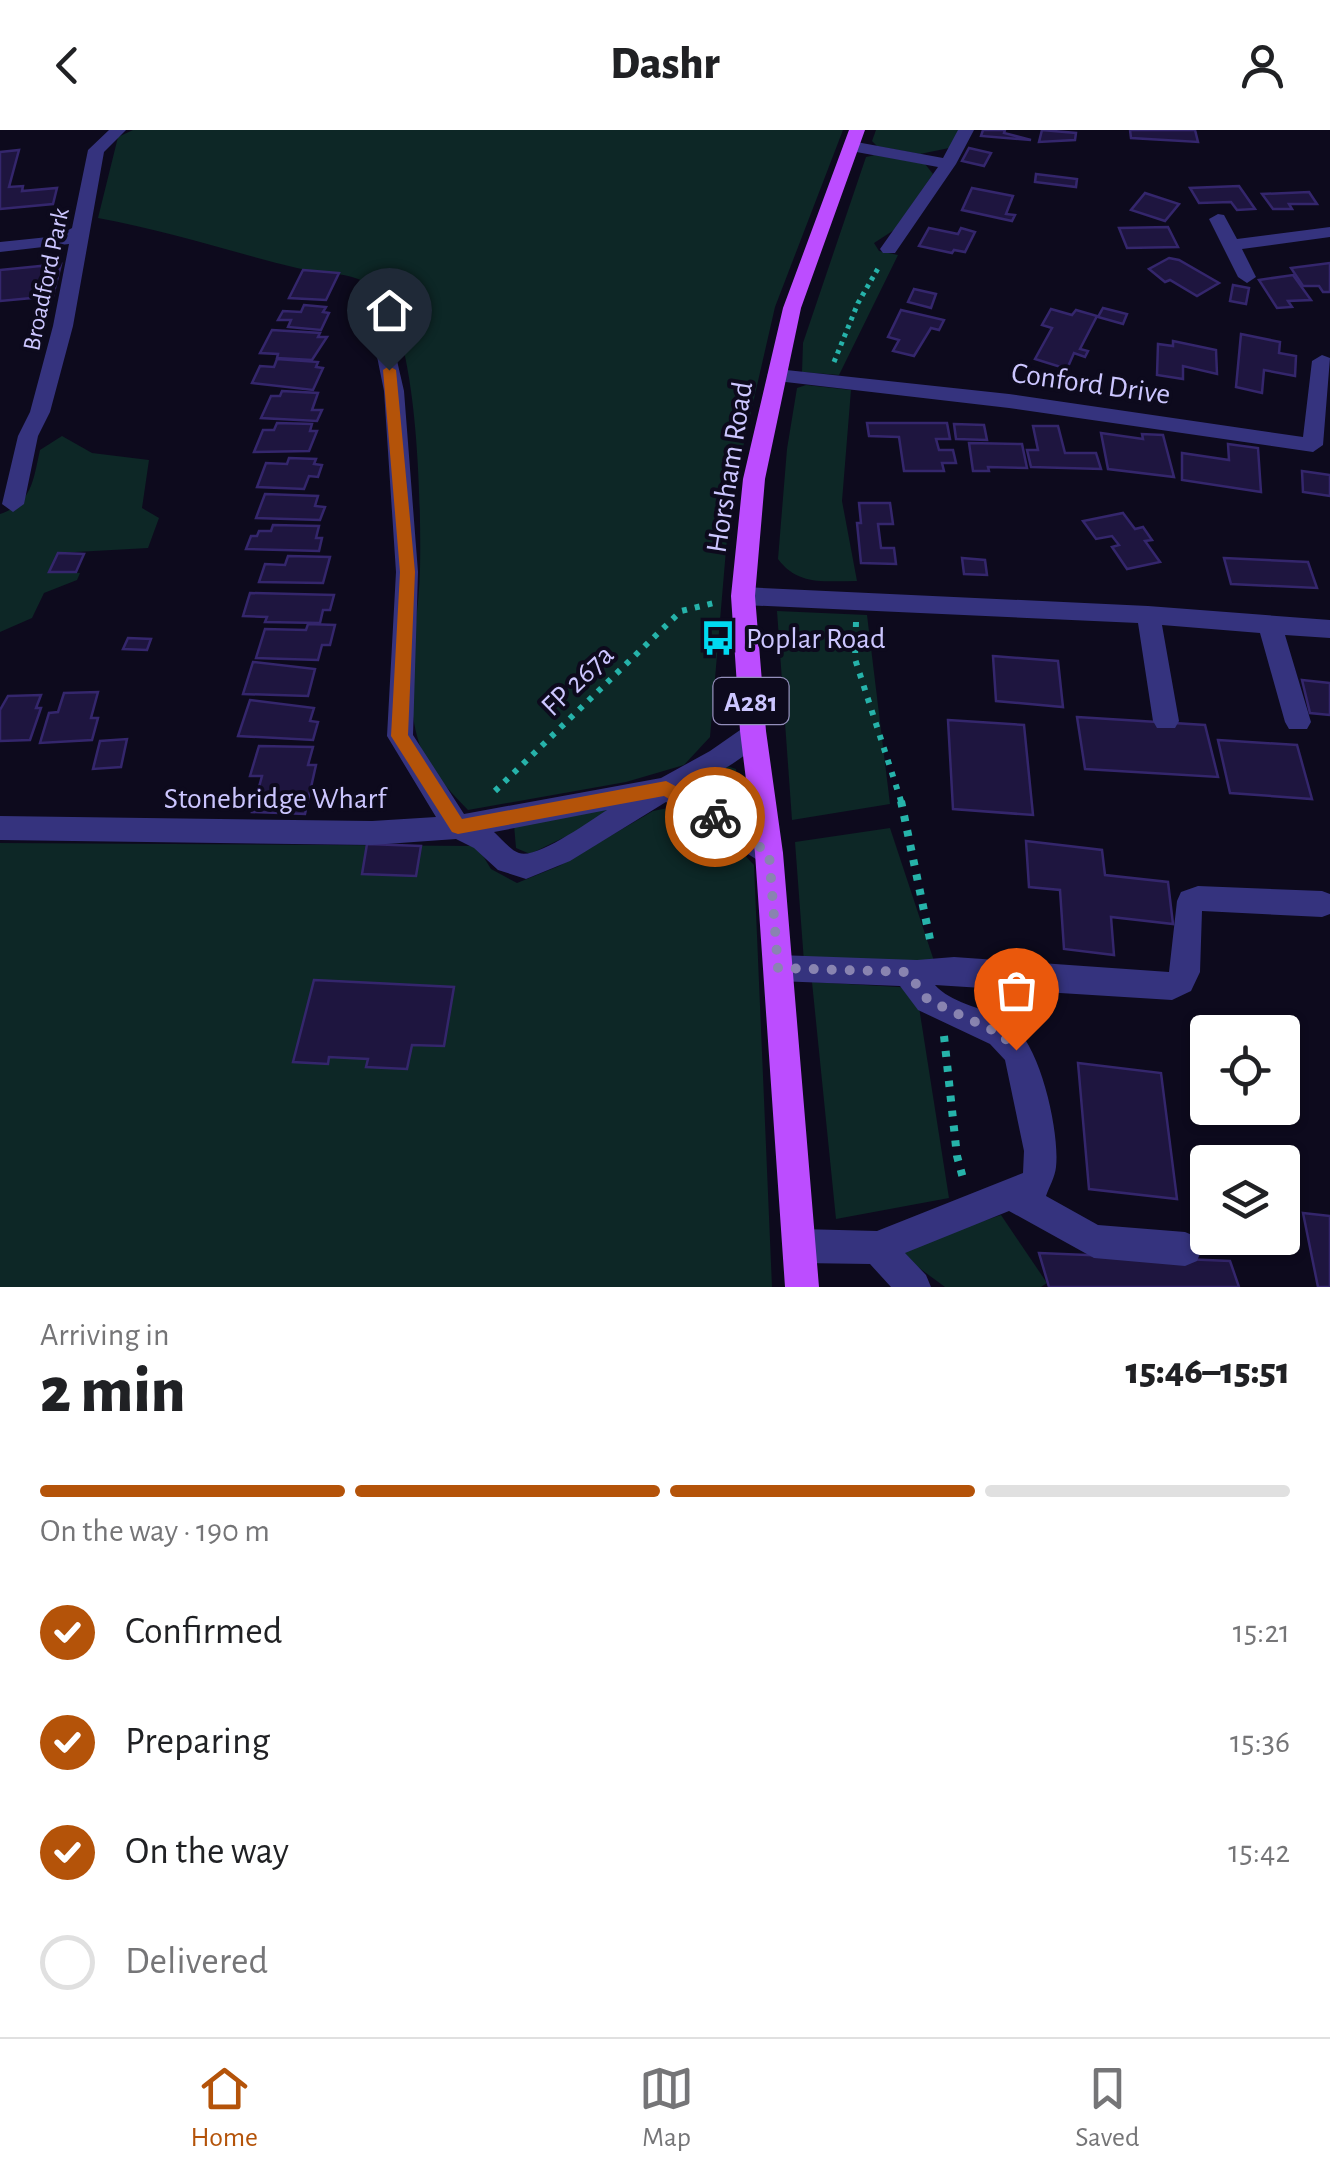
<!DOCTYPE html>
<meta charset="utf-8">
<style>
body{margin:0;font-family:"Alegreya Sans",sans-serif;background:#f6f6f6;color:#202124;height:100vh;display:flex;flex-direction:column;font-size:38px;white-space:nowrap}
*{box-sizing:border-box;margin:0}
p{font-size:32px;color:#757577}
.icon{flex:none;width:55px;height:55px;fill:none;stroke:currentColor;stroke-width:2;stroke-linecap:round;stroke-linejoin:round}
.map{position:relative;height:1157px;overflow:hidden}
.details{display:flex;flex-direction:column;background:#fff;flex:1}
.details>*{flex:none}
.fabs{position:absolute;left:1190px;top:885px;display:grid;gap:20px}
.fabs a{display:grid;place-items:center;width:110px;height:110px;border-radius:10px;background:#fff;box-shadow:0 2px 8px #0004;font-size:50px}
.pin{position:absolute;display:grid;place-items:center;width:85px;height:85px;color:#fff;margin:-102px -42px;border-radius:50% 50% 50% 0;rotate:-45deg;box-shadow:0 0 10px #0007}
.pin .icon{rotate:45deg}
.courier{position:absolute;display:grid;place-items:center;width:100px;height:100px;margin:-50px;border:8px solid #b45309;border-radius:50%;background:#fff;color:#222;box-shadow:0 2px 12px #0007}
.head em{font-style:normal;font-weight:800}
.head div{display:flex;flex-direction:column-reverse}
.head{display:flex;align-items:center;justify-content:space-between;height:170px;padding:0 40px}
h1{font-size:65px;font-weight:800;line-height:75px}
.bar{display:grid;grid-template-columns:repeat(4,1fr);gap:15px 10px;align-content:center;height:120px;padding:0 40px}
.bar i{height:12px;border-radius:8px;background:#e0e0e0}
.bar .current{background:#b45309}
.bar p{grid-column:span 4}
ol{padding:0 40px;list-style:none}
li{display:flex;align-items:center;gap:30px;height:110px}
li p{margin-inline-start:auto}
li .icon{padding:10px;border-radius:50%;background:#b45309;color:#fff;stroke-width:4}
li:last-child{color:#757577}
li i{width:55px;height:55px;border:5px solid #e0e0e0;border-radius:50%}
header{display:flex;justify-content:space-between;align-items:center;height:130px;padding:0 40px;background:#fff;font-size:45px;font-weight:800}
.tabs{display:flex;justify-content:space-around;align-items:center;height:140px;border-top:2px solid #e0e0e0;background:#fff;font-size:28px;color:#757577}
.tabs a{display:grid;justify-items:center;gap:5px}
.tabs .current{color:#b45309}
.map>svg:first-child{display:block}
</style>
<header><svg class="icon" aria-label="back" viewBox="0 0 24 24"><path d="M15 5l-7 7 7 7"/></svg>Dashr<svg class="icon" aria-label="person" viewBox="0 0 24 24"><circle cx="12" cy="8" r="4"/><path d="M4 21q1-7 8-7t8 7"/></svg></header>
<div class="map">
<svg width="1330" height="1157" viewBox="0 0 1330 1157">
<rect width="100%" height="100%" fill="#0d0a1d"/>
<g fill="#0d2726">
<path d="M133 0H843L775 177 745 308 729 385 710 607 684 635 626 652 468 680C448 659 424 635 417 606 403 553 419 493 420 439 421 383 420 184 371 155 347 141 322 144 297 138 231 122 165 100 98 88L118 7Z"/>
<path d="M876 0H961L954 17 920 24 877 16 872 11Z"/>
<path d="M875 25 925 34 933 44 894 100 874 113 879 121 898 125 839 245 802 242 803 213 866 27Z"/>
<path d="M806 255 851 260 842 371 857 451C825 451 798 456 778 429L787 319 797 258Z"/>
<path d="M62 306 92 323 149 330 142 378 159 388 148 418 58 423 50 441 80 443 77 450 44 463 32 488 0 502V384C32 373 33 351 40 320Z"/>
<path d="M777 481 867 485 890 674 792 690Z"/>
<path d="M727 636 736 639 744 694 698 667 703 649Z"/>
<path d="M617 676 614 683 530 724 516 718 514 695Z"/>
<path d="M673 677 738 718 754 735 772 1157H0V713L477 716 491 739 517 753 559 736 653 681Z"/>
<path d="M890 698 936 837 804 832 795 712Z"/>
<path d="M812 852 916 858 949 1068 836 1089Z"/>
<path d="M1001 1085 1047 1153 1041 1157H945L896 1121Z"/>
</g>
<g fill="#1e153f" stroke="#34266c" stroke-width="2.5">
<path d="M983 0H1005L1004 3 1031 10 981 6Z"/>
<path d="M1042 0 1076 3 1075 10 1039 12Z"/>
<path d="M1130 0H1195L1198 12 1131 8Z"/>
<path d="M969 18 991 23 984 36 962 31Z"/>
<path d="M19 20 9 57 23 56 22 61 57 58 53 74 0 79V22Z"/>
<path d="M1036 44 1077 49 1076 57 1035 52Z"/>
<path d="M1239 56 1255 79 1237 80 1231 72 1199 73 1190 58Z"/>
<path d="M972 58 1013 66 1006 84 1015 85 1012 91 962 80Z"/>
<path d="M1309 62 1317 74H1289L1292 79H1273L1262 64Z"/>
<path d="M1145 63 1179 74 1165 91 1131 80Z"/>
<path d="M1168 97 1178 117 1127 118 1119 98Z"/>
<path d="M929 98 958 104 961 98 975 102 965 122 954 120 952 123 919 116Z"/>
<path d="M1169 128 1179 130 1219 153 1197 166 1170 150 1165 152 1149 139Z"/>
<path d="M1330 133V162H1323L1319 156H1303L1291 138Z"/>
<path d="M61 134 53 166 0 171V140Z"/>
<path d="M303 140 339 143 326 170 289 168Z"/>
<path d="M1293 145 1311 170 1288 171 1292 177 1277 178 1259 150Z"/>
<path d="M1233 155 1249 158 1246 174 1230 171Z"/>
<path d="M914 159 936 164 931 178 908 172Z"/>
<path d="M304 175 326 177 323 182 329 183 321 200 288 197 291 190H278L283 181 301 182Z"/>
<path d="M1103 178 1127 184 1123 194 1098 187Z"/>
<path d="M1051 179 1072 185 1076 180 1097 186 1080 219 1088 221 1085 227 1074 223 1067 239 1035 229 1052 198 1042 195Z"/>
<path d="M901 180 944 190 939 200 931 198 914 226 893 221 899 210 888 207Z"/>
<path d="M272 200 320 203 318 207H327L312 230 277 228 278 224 260 223Z"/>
<path d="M1241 204 1280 212 1279 223 1296 226 1295 246 1264 240 1262 263 1236 257Z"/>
<path d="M1173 211 1216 220 1217 244 1183 236V249L1157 245 1158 214 1173 216Z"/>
<path d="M277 229 318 232 316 237 323 238 313 260 252 253 260 236 274 237Z"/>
<path d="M282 261 318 263 312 280H322L317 291 261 288 271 266H280Z"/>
<path d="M277 293 312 294 310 301H317L309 321 254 322 263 300H274Z"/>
<path d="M867 293H947L950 309H936L939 320H953L956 333H942L944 341H904L899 307 869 306Z"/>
<path d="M954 294 984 295 987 310 956 309Z"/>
<path d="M1033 296H1058L1065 323H1096L1101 339 1031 337 1027 320H1038Z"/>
<path d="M1101 303 1143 309 1142 304 1163 305 1174 347 1108 339Z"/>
<path d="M969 313 1022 314 1027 338 988 337 989 341H973Z"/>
<path d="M1228 314 1258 318 1261 362 1182 350V323L1229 330Z"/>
<path d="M289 328 316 329 314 334 322 335 318 347 309 346 304 359 257 357 266 333 287 334Z"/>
<path d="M1302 341 1330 345V366L1303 362Z"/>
<path d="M265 364 318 366 315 376 325 377 320 390 256 388Z"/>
<path d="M859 373H890L893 394H878L881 418H894L896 434 861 433 857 393H861Z"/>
<path d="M1123 383 1135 399 1143 397 1152 410 1145 411 1160 432 1127 439 1112 417 1119 415 1112 406 1096 409 1083 391Z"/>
<path d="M273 395 319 396 316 408H322L319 421 246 419 251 406H257L259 401H271Z"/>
<path d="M58 423 84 424 76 442H49Z"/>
<path d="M288 426 330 427 323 453 259 452 265 434 285 435Z"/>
<path d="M962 428 985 430 987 445 964 444Z"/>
<path d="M1224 428 1308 432 1317 458 1231 454Z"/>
<path d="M250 463 334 465 330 480H323L320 493 265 492 267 487 243 486Z"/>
<path d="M308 494 335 495 330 515H322L318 530 256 528 265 499 306 500Z"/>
<path d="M128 508 151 509 147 520 123 519Z"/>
<path d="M993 526 1058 531 1063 577 996 571Z"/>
<path d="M253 532 315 539 308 566 243 564Z"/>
<path d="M1302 550 1330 553V585L1310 583Z"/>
<path d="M98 562 91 588H98L92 610 40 613 49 583 58 582 64 563Z"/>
<path d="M41 565 36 578H41L30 610 0 611V580L8 566Z"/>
<path d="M250 570 314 578 310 591 318 592 313 610 238 606Z"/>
<path d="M1077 587 1205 595 1218 647 1085 639Z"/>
<path d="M948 590 1024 595 1033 685 953 679Z"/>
<path d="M127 609 121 637 93 639 100 611Z"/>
<path d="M1218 610 1297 615 1312 669 1230 663Z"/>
<path d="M259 616 313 617 308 635H316L305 684 252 682 262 646H250Z"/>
<path d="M1026 711 1102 720 1105 745 1168 752 1173 794 1111 787 1114 825 1064 819 1060 760 1029 757Z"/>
<path d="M367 714 421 716 416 746 362 744Z"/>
<path d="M314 850 454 857 444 916 412 915 407 939 366 937 368 929 329 927 328 934 293 932Z"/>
<path d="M1078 933 1161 943 1177 1069 1089 1059Z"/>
<path d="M1303 1083 1330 1086V1157H1318Z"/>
<path d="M1039 1123 1230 1131 1239 1157H1049Z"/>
</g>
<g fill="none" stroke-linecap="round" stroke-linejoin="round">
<path stroke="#26b3aa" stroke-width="5" stroke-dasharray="4 5" stroke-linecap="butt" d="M834 232 858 173 880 135"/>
<g stroke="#26b3aa" stroke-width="6" stroke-dasharray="5 8" stroke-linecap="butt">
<path d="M856 492 855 529 902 674"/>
<path d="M495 661 681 481 718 472"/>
</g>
<g stroke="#26b3aa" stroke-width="8" stroke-dasharray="6 9" stroke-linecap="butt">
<path d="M901 671 931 814"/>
<path d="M944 906 957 1026 964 1052"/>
</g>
<g fill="#35337e" fill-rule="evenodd">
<path d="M109 0H126L104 22 73 196 50 282 38 306 24 374 13 382 2 374 18 306 30 282 53 196 69 114 0 122V112L58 106 72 98 88 20Z"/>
<path d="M958 0H974L956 34 895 123H883L880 119 938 37 851 21 843 16 851 11 943 28Z"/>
<path d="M1218 84 1224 85 1237 109 1330 97V107L1242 119 1256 147 1247 153 1238 147 1209 89Z"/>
<path d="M378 181 387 187 404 261 418 442 413 605 464 684 661 648 710 621 753 591 762 594 766 601C752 628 714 644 688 658L779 715 783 723 779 731 769 735 759 731 666 672 570 731 526 749 498 740 474 718 456 709 372 715 0 710V686L372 691 436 687 387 606 396 442 384 261 369 187ZM607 680C591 690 536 730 519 723 510 720 501 708 494 702Z"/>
<path d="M1322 225 1330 228 1323 315 1313 322 1009 278 777 251 767 245 777 239 1009 264 1303 307 1312 231Z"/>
<path d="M743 457 1148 476 1330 490V508L1285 505 1311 592 1307 599H1289L1285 592 1260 503 1162 495 1179 591 1175 598H1157L1153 591 1138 493 743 475 731 466Z"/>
<path d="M1198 756 1322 761 1330 764V784L1322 787 1202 781 1200 842 1191 861 1172 870 935 855C953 875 988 878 1010 893 1040 912 1060 1003 1056 1037 1055 1047 1049 1057 1046 1066L1098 1095 1185 1102 1197 1107 1202 1119 1197 1131 1185 1136 1094 1128 1009 1081 905 1123 926 1145 931 1157H891L870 1134 801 1133 789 1128 784 1116 789 1104 801 1099 877 1101 1023 1043 1024 1021 1005 930 990 914 918 880 900 856 778 851 768 847 764 838 768 829 778 825 917 830 954 827 1169 842 1177 771 1181 762Z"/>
</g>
<path fill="#bc4dff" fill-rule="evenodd" d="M849 0H865L801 178 765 349 755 466 766 601 783 723 819 1157H785L755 723 740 601 731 466 743 349 783 178Z"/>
</g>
<path fill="#b45309" d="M389 236 396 240 415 442 408 605 462 689 666 651 722 681V692H709L664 666 458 704 452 702 391 606 400 442 383 240Z"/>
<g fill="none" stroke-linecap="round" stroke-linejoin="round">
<path stroke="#8984b0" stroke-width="10" stroke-dasharray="0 18" d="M715 687 769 723 778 838 907 842 928 870 1001 904 1016 920"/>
</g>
<defs>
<symbol id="bus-bare" viewBox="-9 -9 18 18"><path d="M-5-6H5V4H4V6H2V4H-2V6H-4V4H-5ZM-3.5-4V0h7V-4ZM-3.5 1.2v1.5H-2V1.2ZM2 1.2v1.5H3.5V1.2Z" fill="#00d9f1" stroke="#0d0a1d" stroke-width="2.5" paint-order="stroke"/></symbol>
</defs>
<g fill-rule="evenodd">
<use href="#bus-bare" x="693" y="483" width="50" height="50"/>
</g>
<g text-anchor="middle" stroke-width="8" stroke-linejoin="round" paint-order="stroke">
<g font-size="25" fill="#ccc6ff" stroke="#0d0a1d">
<text transform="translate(45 149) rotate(-78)" y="9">Broadford Park</text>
</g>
<rect fill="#0d0a1d" stroke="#938ebb" stroke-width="2.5" x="713.5" y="548" width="75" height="46" rx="8"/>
<g font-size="28" font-weight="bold" fill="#ccc6ff">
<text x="751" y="581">A281</text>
</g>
<g font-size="30" fill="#ccc6ff" stroke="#0d0a1d">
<text transform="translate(1091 253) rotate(8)" y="10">Conford Drive</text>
<text transform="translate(729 337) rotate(-81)" y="10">Horsham Road</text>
<text transform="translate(577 550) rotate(-44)" y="10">FP 267a</text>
<text x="275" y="678">Stonebridge Wharf</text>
</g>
<g font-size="30" fill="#ccc6ff" stroke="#0d0a1d" text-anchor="start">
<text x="746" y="518">Poplar Road</text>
</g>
</g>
</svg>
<div class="fabs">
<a><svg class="icon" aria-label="locate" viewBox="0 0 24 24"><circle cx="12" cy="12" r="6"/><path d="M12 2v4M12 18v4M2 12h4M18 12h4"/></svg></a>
<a><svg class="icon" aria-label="layers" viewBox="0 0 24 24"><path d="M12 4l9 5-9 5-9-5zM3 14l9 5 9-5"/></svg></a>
</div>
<div class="pin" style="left:1016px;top:920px;background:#ea580c"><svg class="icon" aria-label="bag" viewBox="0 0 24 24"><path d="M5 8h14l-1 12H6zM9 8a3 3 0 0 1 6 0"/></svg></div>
<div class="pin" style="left:389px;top:240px;background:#1f2937"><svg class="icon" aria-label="home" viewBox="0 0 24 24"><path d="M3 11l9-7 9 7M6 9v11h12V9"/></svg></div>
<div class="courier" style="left:715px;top:687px"><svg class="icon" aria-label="bike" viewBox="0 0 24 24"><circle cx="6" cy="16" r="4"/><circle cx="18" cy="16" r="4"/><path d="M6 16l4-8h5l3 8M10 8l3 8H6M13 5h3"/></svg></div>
</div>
<section class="details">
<div class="head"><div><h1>2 min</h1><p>Arriving in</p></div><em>15:46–15:51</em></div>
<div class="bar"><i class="current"></i><i class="current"></i><i class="current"></i><i></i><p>On the way · 190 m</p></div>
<ol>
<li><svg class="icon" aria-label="check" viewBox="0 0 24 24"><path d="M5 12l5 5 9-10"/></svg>Confirmed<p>15:21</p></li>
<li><svg class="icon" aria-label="check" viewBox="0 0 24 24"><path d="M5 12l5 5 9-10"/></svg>Preparing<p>15:36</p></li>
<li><svg class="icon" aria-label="check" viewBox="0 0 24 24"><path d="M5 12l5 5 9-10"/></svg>On the way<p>15:42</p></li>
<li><i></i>Delivered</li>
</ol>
</section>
<nav class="tabs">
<a class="current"><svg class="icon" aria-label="home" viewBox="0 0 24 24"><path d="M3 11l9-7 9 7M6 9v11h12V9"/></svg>Home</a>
<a><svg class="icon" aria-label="map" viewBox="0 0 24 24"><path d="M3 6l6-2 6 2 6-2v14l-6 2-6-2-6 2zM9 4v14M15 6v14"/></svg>Map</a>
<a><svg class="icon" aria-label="saved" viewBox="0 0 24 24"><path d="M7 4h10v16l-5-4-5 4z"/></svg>Saved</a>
</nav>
